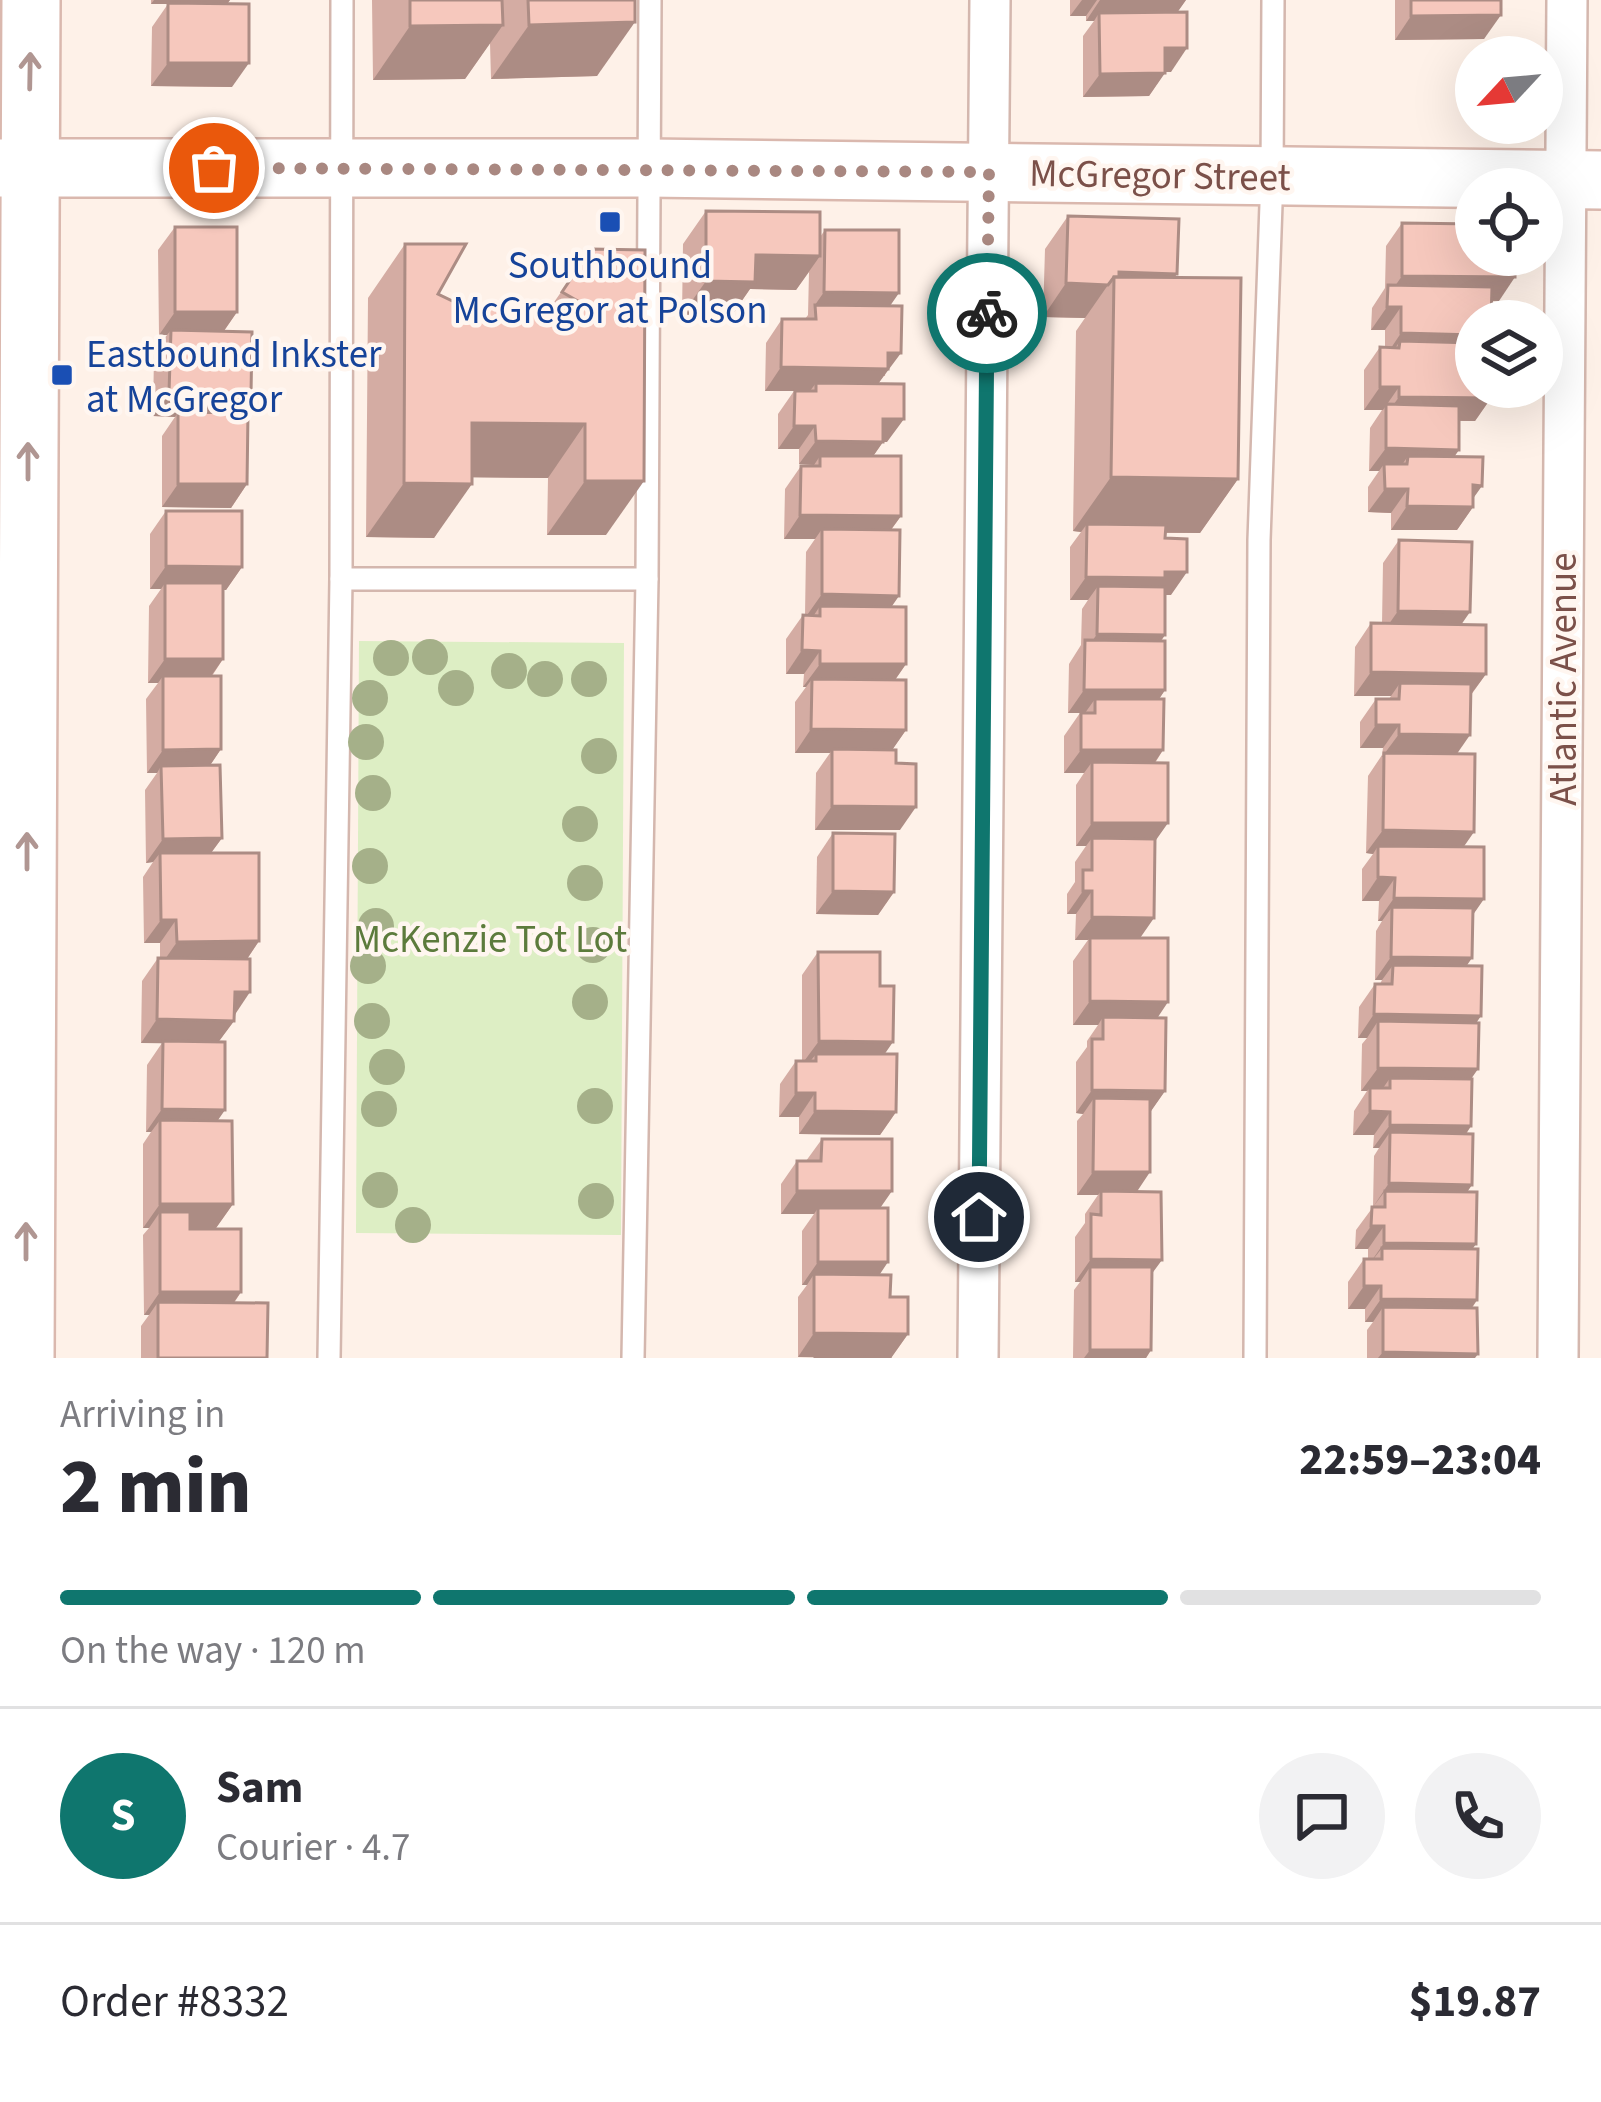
<!DOCTYPE html>
<meta charset="utf-8">
<style>
body{margin:0;font-family:"Source Sans 3",sans-serif;background:#f2f2f3;color:#2b2b33;height:100vh;display:flex;flex-direction:column;font-size:45px;white-space:nowrap}
*{box-sizing:border-box;margin:0}
p{font-size:39px;color:#7c7c81}
.icon{flex:none;width:66px;height:66px;fill:none;stroke:currentColor;stroke-width:2;stroke-linecap:round;stroke-linejoin:round}
.map{position:relative;height:1358px;overflow:hidden}
.drawer{display:flex;flex-direction:column;background:#fff;flex:1}
.drawer>*{flex:none}
.needle{width:78px;rotate:244deg}
.controls{position:absolute;left:1455px;top:36px;display:grid;gap:24px}
.controls a{display:grid;place-items:center;width:108px;height:108px;border-radius:50%;background:#fff;box-shadow:0 12px 48px #0002;font-size:60px}
.pin{position:absolute;display:grid;place-items:center;width:102px;height:102px;color:#fff;margin:-51px;border:6px solid #fff;border-radius:50%;box-shadow:0 3px 12px #0007}
.courier{position:absolute;display:grid;place-items:center;width:120px;height:120px;margin:-60px;border:9px solid #0f766e;border-radius:50%;background:#fff;color:#222;box-shadow:0 3px 15px #0007}
.summary em{font-style:normal;font-weight:800}
.summary div{display:flex;flex-direction:column-reverse}
.summary{display:flex;align-items:center;justify-content:space-between;height:204px;padding:0 60px}
h1{font-size:78px;font-weight:800;line-height:90px}
.bar{display:grid;grid-template-columns:repeat(4,1fr);gap:18px 12px;align-content:center;height:144px;padding:0 60px}
.bar i{height:15px;border-radius:9px;background:#e1e1e2}
.bar .selected{background:#0f766e}
.bar p{grid-column:span 4}
.line{display:flex;align-items:center;gap:30px;padding:0 60px;border-top:3px solid #e1e1e2}
.line div{flex:1}
.round{display:grid;place-items:center;flex:none;width:126px;height:126px;border-radius:63px;background:#f2f2f3}
.map>svg:first-child{display:block}
</style>
<div class="map">
<svg width="1601" height="1358" viewBox="0 0 1601 1358">
<rect width="100%" height="100%" fill="#fef1e8"/>
<path fill="#ddeec4" d="M359 641 624 643 621 1235 356 1233Z"/>
<g fill="none" stroke-linecap="round" stroke-linejoin="round">
<defs>
<g id="service">
<path d="M341 579H647"/>
<path d="M329 1358 341 579 342 0"/>
<path d="M633 1358 647 579 650 0"/>
<path d="M1255 1358 1259 540 1272 176 1273 0"/>
</g>
<g id="minor">
<path d="M978 1358 990 0"/>
<path d="M1558 1358 1567 0"/>
</g>
<g id="secondary">
<path d="M0 168H648L1601 180"/>
<path d="M25 1358 31 0"/>
</g>
</defs>
<use href="#service" stroke="#d4b7ae" stroke-width="26"/>
<use href="#minor" stroke="#d4b7ae" stroke-width="44"/>
<use href="#secondary" stroke="#dab8ae" stroke-width="62"/>
<use href="#service" stroke="#fff" stroke-width="21"/>
<use href="#minor" stroke="#fff" stroke-width="39"/>
<use href="#secondary" stroke="#fff" stroke-width="57"/>
</g>
<g fill="#a5b089">
<circle cx="430" cy="657" r="18"/>
<circle cx="391" cy="658" r="18"/>
<circle cx="509" cy="671" r="18"/>
<circle cx="545" cy="679" r="18"/>
<circle cx="589" cy="679" r="18"/>
<circle cx="456" cy="688" r="18"/>
<circle cx="370" cy="698" r="18"/>
<circle cx="366" cy="742" r="18"/>
<circle cx="599" cy="756" r="18"/>
<circle cx="373" cy="793" r="18"/>
<circle cx="580" cy="824" r="18"/>
<circle cx="370" cy="866" r="18"/>
<circle cx="585" cy="883" r="18"/>
<circle cx="376" cy="926" r="18"/>
<circle cx="593" cy="945" r="18"/>
<circle cx="368" cy="966" r="18"/>
<circle cx="590" cy="1002" r="18"/>
<circle cx="372" cy="1021" r="18"/>
<circle cx="387" cy="1067" r="18"/>
<circle cx="595" cy="1106" r="18"/>
<circle cx="379" cy="1109" r="18"/>
<circle cx="380" cy="1190" r="18"/>
<circle cx="596" cy="1201" r="18"/>
<circle cx="413" cy="1225" r="18"/>
</g>
<g fill="#d4aca3">
<path d="M151 0H230L227 4 232 87 151 86 152 27 168 4H151Z"/>
<path d="M372 0H635L597 76 491 79 490 43 465 79 373 80Z"/>
<path d="M1070 0H1186L1177 12 1171 72H1165L1149 96 1083 97V36L1094 21H1086V16H1070Z"/>
<path d="M1395 0H1501L1484 39 1395 40Z"/>
<path d="M706 211 820 237 825 230 890 306 885 376H883L878 384 887 442H883L873 456 901 516 891 530V607L906 664 895 680 906 730 892 750 900 830H815L816 773 830 753H795V702L806 687H803L804 674H786V639L803 615H805L806 552 815 539H784L785 489 801 466 814 465 799 464V449H778V414L794 391H765L766 343 782 319H805L808 315 809 272 796 290 750 289 732 315H682L683 244Z"/>
<path d="M1068 216 1175 278 1238 479 1200 533H1165L1171 595H1165V635L1161 641 1165 690 1159 699 1163 750 1155 763V841L1140 938 1157 1018 1165 1091 1150 1112 1137 1191 1152 1274 1151 1350 1146 1358H1073L1074 1290 1080 1282H1075V1237L1085 1223V1214L1098 1195H1077V1121L1083 1114 1076 1113V1062L1087 1047V1041L1098 1025H1073V961L1088 940H1075L1076 914H1067V894L1075 882V862L1086 846H1076V785L1084 773H1064V736L1080 713H1068L1069 664 1081 645 1082 609 1088 600H1070V547L1081 532 1073 531 1076 331 1085 318 1043 317 1045 249Z"/>
<path d="M1402 223 1499 301H1492L1476 321 1491 398 1475 421H1459L1454 457 1473 498V507L1457 530H1391V513L1368 512V487L1379 471H1369L1370 428 1382 410H1364V370L1380 347H1385V330H1371L1372 308 1385 288 1386 246Z"/>
<path d="M175 227 237 312 224 331 238 413 247 484 231 508 162 507V436L175 417 153 416 154 353 167 335H159L158 250Z"/>
<path d="M405 244 438 294 465 307 550 308 591 249 606 535H547L548 478 472 477 434 538 366 537 368 298Z"/>
<path d="M166 511 242 567 226 590H223V659L212 676 221 749 210 765 222 838 211 853 259 941 247 959 234 1021 218 1042V1121L233 1204 216 1228H190L241 1292 234 1303 267 1358H141V1326L149 1315H144L143 1235 149 1228H143V1144L151 1132H146L147 1065 162 1043H141L142 981 158 958H160V943H144L143 877 153 862 146 863 145 790 157 773H147L146 699 158 683H148L149 606 161 589H150V534Z"/>
<path d="M1399 540 1461 624 1486 674 1471 695 1457 753 1463 847 1473 915 1467 966 1477 1022 1471 1079V1126L1466 1134 1467 1192 1477 1300 1472 1308 1475 1358H1367V1330L1373 1322H1365V1309H1348V1282L1364 1259H1368V1249H1355L1356 1230 1373 1207 1374 1156 1379 1148H1373L1374 1135H1353L1354 1111 1367 1091H1361L1362 1044 1367 1038H1358L1359 1007 1375 984H1380L1382 980H1375L1376 931 1382 921H1378L1379 901H1362V869L1373 854 1366 853 1368 776 1382 755 1383 748H1360V722L1376 699H1389L1391 696H1354L1355 647 1371 623 1382 624 1383 563Z"/>
<path d="M833 833 894 892 878 915 816 914 817 857Z"/>
<path d="M818 952 880 986 885 1054 896 1112 880 1135 799 1134V1117H779L780 1084 796 1061H802V975Z"/>
<path d="M822 1139 880 1208V1275L908 1334 891 1358 798 1357V1297L807 1285H802V1231L814 1214H781V1184L797 1161H806Z"/>
</g>
<g fill="#ac8c84">
<path d="M154 0H230L227 4H151Z"/>
<path d="M1082 0H1097L1086 16H1070Z"/>
<path d="M1100 0H1186L1172 20 1099 13 1094 21H1086Z"/>
<path d="M1501 15 1484 39 1395 40 1411 16Z"/>
<path d="M635 22 597 76 491 79 529 25Z"/>
<path d="M503 25 465 79 373 80 410 26Z"/>
<path d="M1165 48H1187L1171 72H1149Z"/>
<path d="M168 63H249L232 87 151 86Z"/>
<path d="M1165 73 1149 96 1083 97 1100 74Z"/>
<path d="M756 255 820 256 796 290 750 289 732 315H682L706 281Z"/>
<path d="M1119 272 1177 274 1154 307 1113 306Z"/>
<path d="M1402 276 1515 277 1499 301 1387 299 1388 296Z"/>
<path d="M1066 283 1108 285 1085 318 1043 317Z"/>
<path d="M824 292 899 293 883 316 815 305 808 315Z"/>
<path d="M1387 307H1401L1385 330H1371Z"/>
<path d="M175 312H237L221 335 171 330 167 335H159Z"/>
<path d="M1401 333 1476 335V357L1399 348 1400 341 1389 357H1385Z"/>
<path d="M888 353H901L872 392 816 383 810 391H765L781 367Z"/>
<path d="M1380 387H1399L1383 410H1364Z"/>
<path d="M169 393 251 395 234 418 178 412 175 417 153 416Z"/>
<path d="M1399 397 1491 398 1475 421 1386 420V415Z"/>
<path d="M883 419H904L887 442H883L867 465 820 456 814 465 799 464 816 441Z"/>
<path d="M472 423 585 424 548 478 434 477Z"/>
<path d="M794 426H815L799 449H778Z"/>
<path d="M1386 448 1459 450 1443 473 1407 464 1408 456 1397 472 1384 464 1379 471H1369Z"/>
<path d="M1111 477 1238 479 1200 533 1086 532 1087 524 1081 532 1073 531Z"/>
<path d="M585 481H644L606 535H547Z"/>
<path d="M404 483 472 484 434 538 366 537Z"/>
<path d="M178 484H247L231 508 162 507Z"/>
<path d="M1473 485 1482 486 1467 507H1473L1457 530H1391L1407 506Z"/>
<path d="M1385 489H1408L1391 513 1368 512Z"/>
<path d="M800 515 901 516 884 539 822 529 815 539H784Z"/>
<path d="M166 566 242 567 226 590 165 589V583L161 589H150Z"/>
<path d="M1165 572H1187L1171 595H1153L1098 586 1088 600H1070L1086 577Z"/>
<path d="M822 594 899 596 883 619 820 616V606L812 618H805Z"/>
<path d="M1398 611 1470 612 1454 635 1382 634Z"/>
<path d="M1097 634 1165 635 1148 658 1085 652Z"/>
<path d="M802 650 820 651 804 674H786Z"/>
<path d="M165 659H223L207 682 163 676 158 683H148Z"/>
<path d="M820 664H906L890 687 812 679 806 687H803Z"/>
<path d="M1371 672 1486 674 1469 697 1400 683 1391 696H1354Z"/>
<path d="M1084 690H1165L1149 714 1095 699 1085 713H1068Z"/>
<path d="M1376 725H1399L1383 748H1360Z"/>
<path d="M811 729 906 730 890 753 832 749 830 753H795Z"/>
<path d="M1399 734 1470 735 1454 758 1382 757Z"/>
<path d="M221 749 205 773 161 766 157 773H147L163 750Z"/>
<path d="M1081 750H1163L1147 774 1092 762 1084 773H1064Z"/>
<path d="M832 806 916 807 900 830H815Z"/>
<path d="M1092 823H1168L1151 847 1092 838 1086 846H1076Z"/>
<path d="M1383 830 1474 832 1458 855 1378 846 1373 854 1366 853Z"/>
<path d="M222 838 205 861 160 853 153 862 146 863 163 839Z"/>
<path d="M1378 877 1395 878 1379 901H1362Z"/>
<path d="M833 891 894 892 878 915 816 914Z"/>
<path d="M1083 891H1092L1076 914H1067Z"/>
<path d="M1394 898 1484 899 1468 922 1392 907 1382 921H1378Z"/>
<path d="M1092 917 1154 918 1138 941 1090 938 1088 940H1075Z"/>
<path d="M161 920H176L160 943H144Z"/>
<path d="M259 941 243 965H161L177 942Z"/>
<path d="M1391 957 1472 958 1456 981 1393 965 1382 980H1375Z"/>
<path d="M235 992H250L234 1016Z"/>
<path d="M1090 1001 1168 1002 1152 1026 1103 1017 1098 1025H1073Z"/>
<path d="M1374 1014 1481 1016 1465 1039 1378 1021 1367 1038H1358Z"/>
<path d="M157 1019 234 1021 217 1044 141 1043Z"/>
<path d="M819 1041 893 1042 877 1065 816 1061V1054L808 1064H802Z"/>
<path d="M1378 1068 1478 1069 1462 1092 1390 1088V1078L1381 1091 1370 1088 1367 1091H1361Z"/>
<path d="M1092 1090 1165 1091 1149 1114 1094 1098 1083 1114 1076 1113Z"/>
<path d="M796 1093H815L799 1117H779Z"/>
<path d="M162 1109 225 1110 209 1133 160 1120 151 1132H146Z"/>
<path d="M815 1111 896 1112 880 1135 799 1134Z"/>
<path d="M1370 1111 1390 1112 1374 1135H1353Z"/>
<path d="M1390 1125 1471 1126 1455 1150 1390 1132 1379 1148H1373Z"/>
<path d="M1093 1172H1150L1134 1196 1101 1191 1098 1195H1077Z"/>
<path d="M1389 1183 1472 1185 1456 1208 1385 1191 1373 1207Z"/>
<path d="M797 1191H892L876 1214 818 1208 814 1214H781Z"/>
<path d="M160 1204H233L216 1228H160V1212L149 1228H143Z"/>
<path d="M1371 1226H1384L1368 1249H1355Z"/>
<path d="M1384 1243 1476 1244 1460 1267 1382 1259V1248L1368 1266Z"/>
<path d="M1091 1259 1162 1260 1145 1283 1090 1267 1080 1282H1075Z"/>
<path d="M818 1262H888L872 1286 814 1274 807 1285H802Z"/>
<path d="M1364 1286H1381L1365 1309H1348Z"/>
<path d="M160 1292H241L225 1315 158 1302 149 1315H144Z"/>
<path d="M1381 1299 1477 1300 1461 1323 1383 1307 1373 1322H1365Z"/>
<path d="M814 1333 908 1334 891 1358 798 1357Z"/>
<path d="M1090 1350H1151L1146 1358H1084Z"/>
<path d="M1383 1352 1478 1354 1475 1358H1378Z"/>
</g>
<g fill="#f6c8bd" stroke="#ac8c84" stroke-width="3">
<path d="M410 0H502L503 25 410 26Z"/>
<path d="M528 0H635V22L529 25Z"/>
<path d="M1411 0H1501V15L1411 16Z"/>
<path d="M168 3 249 4V63H168Z"/>
<path d="M1187 12V48H1165V73L1100 74 1099 13Z"/>
<path d="M706 211 820 212V256L756 255 755 282 706 281Z"/>
<path d="M1068 216 1179 219 1177 274 1119 272V277H1114L1108 285 1066 283Z"/>
<path d="M1402 223 1476 224V255H1515V277L1402 276Z"/>
<rect x="175" y="227" width="62" height="85"/>
<path d="M825 230H899V293L824 292Z"/>
<path d="M405 244H466L438 294 465 307 590 308 562 292 591 249 645 250 644 481H585V424L472 423V484L404 483Z"/>
<path d="M1114 277 1241 278 1238 479 1111 477Z"/>
<path d="M1388 285 1492 287 1491 321H1476V335L1401 333V307H1387Z"/>
<path d="M815 305 902 306 901 353H888V369L781 367 782 319H816Z"/>
<path d="M171 330 252 332 251 395 169 393Z"/>
<path d="M1400 341 1476 343V387H1492L1491 398 1399 397V387H1380V347L1399 348Z"/>
<path d="M816 383 904 384V419H883V442L816 441 815 426H794L795 391H816Z"/>
<path d="M1386 404 1459 406V450L1386 448Z"/>
<path d="M178 412 248 413 247 484H178Z"/>
<path d="M820 456H901V516L800 515 801 466H820Z"/>
<path d="M1408 456 1483 457 1482 486 1473 485V507L1407 506 1408 489H1385L1384 464H1407Z"/>
<path d="M166 511H242V567L166 566Z"/>
<path d="M1087 524 1166 525 1165 538 1187 539V572H1165V578L1086 577Z"/>
<path d="M822 529 900 530 899 596 822 594Z"/>
<path d="M1399 540 1472 542 1470 612 1398 611Z"/>
<rect x="165" y="583" width="58" height="76"/>
<path d="M1098 586 1165 587V635L1097 634Z"/>
<path d="M820 606 906 607V664H820V651L802 650 803 615 820 616Z"/>
<path d="M1371 623 1486 625V674L1371 672Z"/>
<path d="M1085 640 1165 641V690H1084Z"/>
<path d="M163 676H221V749L163 750Z"/>
<path d="M812 679 906 680V730L811 729Z"/>
<path d="M1400 683 1471 684 1470 735 1399 734V725H1376V699H1399Z"/>
<path d="M1095 699H1164L1163 750H1081V713H1095Z"/>
<path d="M832 749 896 750V763L916 764V807L832 806Z"/>
<path d="M1384 753 1475 754 1474 832 1383 830Z"/>
<path d="M1092 762 1168 763V823H1092Z"/>
<path d="M220 765 222 838 163 839 161 766Z"/>
<path d="M833 833 895 834 894 892 833 891Z"/>
<path d="M1092 838 1155 839 1154 918 1092 917V891H1083V870H1092Z"/>
<path d="M1378 846 1484 847V899L1394 898 1395 878 1378 877Z"/>
<path d="M160 853H259V941L177 942 176 920H161Z"/>
<path d="M1392 907 1473 908 1472 958 1391 957Z"/>
<path d="M1090 938H1168V1002L1090 1001Z"/>
<path d="M818 952H880V986H894L893 1042 819 1041Z"/>
<path d="M158 958 250 959V992H235L234 1021 157 1019Z"/>
<path d="M1393 965 1482 966 1481 1016 1374 1014 1375 984H1392Z"/>
<path d="M1103 1017 1166 1018 1165 1091 1092 1090V1039H1103Z"/>
<path d="M1378 1021 1479 1023 1478 1069 1378 1068Z"/>
<path d="M163 1041 225 1042V1110L162 1109Z"/>
<path d="M816 1054H897L896 1112 815 1111V1093H796V1061H816Z"/>
<path d="M1390 1078 1472 1079 1471 1126 1390 1125V1112L1370 1111V1088H1390Z"/>
<path d="M1094 1098 1150 1099V1172H1093Z"/>
<path d="M160 1120 232 1121 233 1204H160Z"/>
<path d="M1390 1132 1473 1134 1472 1185 1389 1183Z"/>
<path d="M822 1139H892V1191H797V1161H821Z"/>
<path d="M1101 1191 1161 1192 1162 1260 1091 1259V1214L1101 1215Z"/>
<path d="M1385 1191 1477 1192 1476 1244 1384 1243V1226H1371L1372 1207H1385Z"/>
<rect x="818" y="1208" width="70" height="54"/>
<path d="M160 1212H190V1229H241V1292H160Z"/>
<path d="M1382 1248 1478 1249 1477 1300 1381 1299V1286H1364V1259H1382Z"/>
<path d="M1090 1267H1152L1151 1350H1090Z"/>
<path d="M814 1274 891 1275 890 1297H908V1334L814 1333Z"/>
<path d="M158 1302 268 1303 267 1358H158Z"/>
<path d="M1383 1307 1477 1308 1478 1354 1383 1352Z"/>
<path d="M815 1356 890 1357V1358H815Z"/>
</g>
<defs><path id="oneway-shaft" d="M-6 0H5M1.5-3L5.5 0L1.5 3" fill="none" stroke-width="1.6" stroke-linecap="round" stroke-linejoin="round" transform="scale(3)"/></defs>
<g stroke="#b09692">
<use href="#oneway-shaft" transform="translate(30 71) rotate(-89)"/>
<use href="#oneway-shaft" transform="translate(28 461) rotate(-90)"/>
<use href="#oneway-shaft" transform="translate(27 851) rotate(-90)"/>
<use href="#oneway-shaft" transform="translate(26 1241) rotate(-90)"/>
</g>
<g fill="none" stroke-linecap="round" stroke-linejoin="round">
<path stroke="#a98881" stroke-width="12" stroke-dasharray="0 21.6" d="M214 168 989 172 987 313"/>
<path stroke="#0f766e" stroke-width="15" d="M979 1217 987 313"/>
</g>
<g fill="#1a4fb4" stroke="#fff6f0" stroke-width="4.5">
<rect x="598" y="210" width="24" height="24" rx="6"/>
<rect x="50" y="363" width="24" height="24" rx="6"/>
</g>
<g text-anchor="middle" stroke-width="9" stroke-linejoin="round" paint-order="stroke">
<g font-size="39" fill="#7b5049" stroke="#fff6f0">
<text transform="translate(1160 174) rotate(1)" y="14">McGregor Street</text>
<text transform="translate(1562 679) rotate(-90)" y="14">Atlantic Avenue</text>
</g>
<g font-size="39" fill="#164399" stroke="#fff6f0">
<text x="610" y="278">Southbound<tspan x="610" dy="45">McGregor at Polson</tspan></text>
<text x="86" y="367" text-anchor="start">Eastbound Inkster<tspan x="86" dy="45">at McGregor</tspan></text>
</g>
<g font-size="39" fill="#5c7b3c" stroke="#fff6f0">
<text x="490" y="952">McKenzie Tot Lot</text>
</g>
</g>
</svg>
<div class="controls">
<a><svg class="needle" viewBox="-14 -14 28 28"><path d="M0-13l5 13h-10z" fill="#e53935"/><path d="M0 13l5-13h-10z" fill="#7c7c81"/></svg></a>
<a><svg class="icon" aria-label="locate" viewBox="0 0 24 24"><circle cx="12" cy="12" r="6"/><path d="M12 2v4M12 18v4M2 12h4M18 12h4"/></svg></a>
<a><svg class="icon" aria-label="layers" viewBox="0 0 24 24"><path d="M12 4l9 5-9 5-9-5zM3 14l9 5 9-5"/></svg></a>
</div>
<div class="pin" style="left:214px;top:168px;background:#ea580c"><svg class="icon" aria-label="bag" viewBox="0 0 24 24"><path d="M5 8h14l-1 12H6zM9 8a3 3 0 0 1 6 0"/></svg></div>
<div class="pin" style="left:979px;top:1217px;background:#1f2937"><svg class="icon" aria-label="home" viewBox="0 0 24 24"><path d="M3 11l9-7 9 7M6 9v11h12V9"/></svg></div>
<div class="courier" style="left:987px;top:313px"><svg class="icon" aria-label="bike" viewBox="0 0 24 24"><circle cx="6" cy="16" r="4"/><circle cx="18" cy="16" r="4"/><path d="M6 16l4-8h5l3 8M10 8l3 8H6M13 5h3"/></svg></div>
</div>
<section class="drawer">
<div class="summary"><div><h1>2 min</h1><p>Arriving in</p></div><em>22:59–23:04</em></div>
<div class="bar"><i class="selected"></i><i class="selected"></i><i class="selected"></i><i></i><p>On the way · 120 m</p></div>
<div class="line" style="height:216px"><b class="round" style="background:#0f766e;color:#fff">S</b><div><b>Sam</b><p>Courier · 4.7</p></div><a class="round"><svg class="icon" aria-label="chat" viewBox="0 0 24 24"><path d="M4 5h16v11H9l-5 4z"/></svg></a><a class="round"><svg class="icon" aria-label="phone" viewBox="0 0 24 24"><path d="M5 4h4l2 5-3 2q2 4 5 5l2-3 5 2v4C11 20 4 13 5 4z"/></svg></a></div>
<div class="line" style="height:156px"><div>Order #8332</div><b>$19.87</b></div>
</section>
